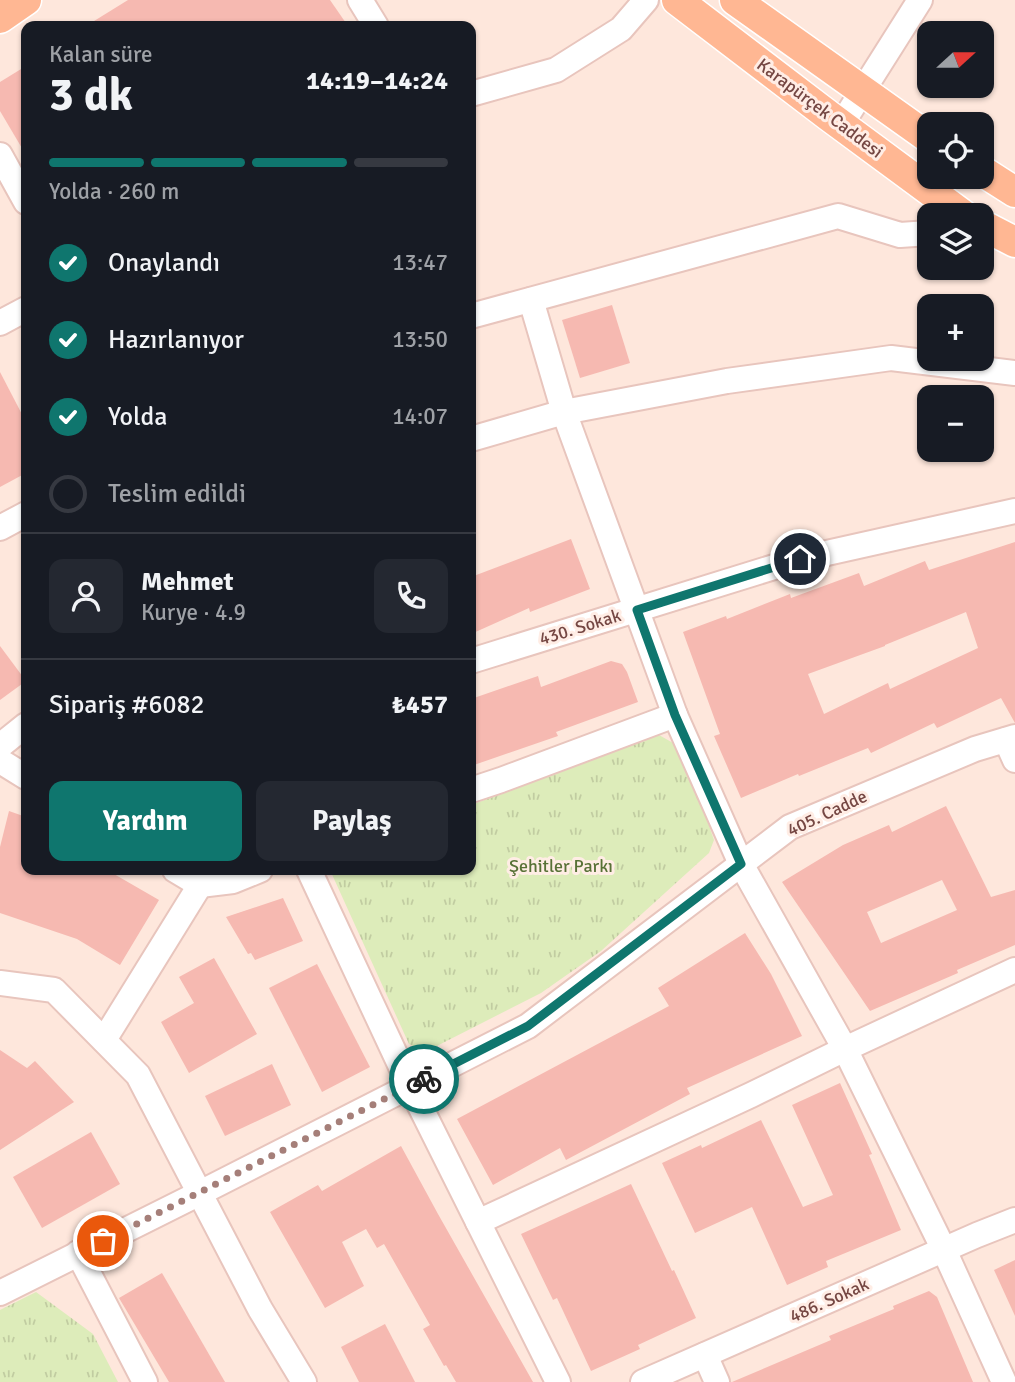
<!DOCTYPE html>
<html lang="tr">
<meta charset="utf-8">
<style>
body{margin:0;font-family:Signika,sans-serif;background:#242831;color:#f1f3f6;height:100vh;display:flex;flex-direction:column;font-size:26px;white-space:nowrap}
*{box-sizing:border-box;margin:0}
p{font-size:23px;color:#9ea1a6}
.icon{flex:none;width:38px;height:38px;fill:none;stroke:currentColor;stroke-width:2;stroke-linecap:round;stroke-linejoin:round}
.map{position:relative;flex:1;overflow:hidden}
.details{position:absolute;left:21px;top:21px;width:455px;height:854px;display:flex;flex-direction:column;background:#171b24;border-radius:14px;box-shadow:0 2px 5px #0004}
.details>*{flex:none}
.needle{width:46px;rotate:69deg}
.tools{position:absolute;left:917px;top:21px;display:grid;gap:14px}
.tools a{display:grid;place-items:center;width:77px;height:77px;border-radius:14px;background:#171b24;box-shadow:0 2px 5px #0004;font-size:35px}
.pin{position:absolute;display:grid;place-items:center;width:60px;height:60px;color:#fff;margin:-30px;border:4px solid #fff;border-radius:50%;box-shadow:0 2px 7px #0007}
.courier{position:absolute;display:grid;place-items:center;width:70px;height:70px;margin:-35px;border:5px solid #0f766e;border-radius:50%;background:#fff;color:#222;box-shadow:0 2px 9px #0007}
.overview em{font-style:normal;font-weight:700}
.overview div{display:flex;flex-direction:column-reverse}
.overview{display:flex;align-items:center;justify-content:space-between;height:119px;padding:0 28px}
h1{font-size:46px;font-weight:700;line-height:52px}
.bar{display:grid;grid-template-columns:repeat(4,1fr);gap:10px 7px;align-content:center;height:84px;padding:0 28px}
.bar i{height:9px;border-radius:5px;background:#363941}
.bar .active{background:#0f766e}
.bar p{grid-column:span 4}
.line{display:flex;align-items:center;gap:18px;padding:0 28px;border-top:2px solid #363941}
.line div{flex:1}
.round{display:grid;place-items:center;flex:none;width:74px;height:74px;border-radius:14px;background:#242831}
ol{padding:0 28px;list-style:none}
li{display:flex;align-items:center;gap:21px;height:77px}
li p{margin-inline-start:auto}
li .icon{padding:7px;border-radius:50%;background:#0f766e;color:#fff;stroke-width:4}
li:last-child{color:#9ea1a6}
li i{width:38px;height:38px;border:4px solid #363941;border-radius:50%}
.primary-button{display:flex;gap:14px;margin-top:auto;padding:14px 28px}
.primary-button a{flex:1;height:80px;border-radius:14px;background:#0f766e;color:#fff;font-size:28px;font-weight:700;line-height:80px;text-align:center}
.primary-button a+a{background:#242831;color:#f1f3f6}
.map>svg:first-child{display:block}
</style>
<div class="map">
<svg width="1015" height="1382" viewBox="0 0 1015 1382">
<defs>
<pattern id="park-tufts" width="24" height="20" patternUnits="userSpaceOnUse" patternTransform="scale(1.75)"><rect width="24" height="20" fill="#ddecba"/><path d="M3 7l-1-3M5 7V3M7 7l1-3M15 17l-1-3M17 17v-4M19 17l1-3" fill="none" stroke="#c1cca1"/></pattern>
</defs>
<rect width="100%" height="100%" fill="#fee7dc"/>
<g fill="url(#park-tufts)">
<path d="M659 735 682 748 714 840 709 853 601 951 541 993 425 1052 409 1044 330 870H471V805Z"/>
<path d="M36 1292 93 1334 118 1382H0V1310Z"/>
</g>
<g fill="#f6b9b1" fill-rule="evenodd">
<path d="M128 0H330L348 26H86Z"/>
<path d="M26 66V155L0 111V82Z"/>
<path d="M612 305 630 363 580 378 562 320Z"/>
<path d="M0 372 26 422V473L0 487Z"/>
<path d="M571 539 590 589 530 612 529 608 471 634V577Z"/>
<path d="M1015 542V723L1001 698 937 728 934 723 871 753 868 748 799 776 798 774 741 798 714 736 720 734 683 632 726 616 727 619 790 594 791 598 859 573 864 586 925 561 929 570ZM966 612 978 648 890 689 888 683 824 714 808 674 885 646V645Z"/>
<path d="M0 646 26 681 0 700Z"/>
<path d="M611 661 622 664 627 672 638 702 556 732 558 736 471 766V699L538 676 541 687Z"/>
<path d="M946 806 991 897 1015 890V945L957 970 958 973 870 1011 782 882 843 845 889 825 892 832ZM942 880 957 910 881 943 867 912Z"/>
<path d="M9 811 26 817V870H107L159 900 120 965 77 939 0 913V847Z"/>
<path d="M283 898 303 941 255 960 251 953 248 954 226 917Z"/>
<path d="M745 933 771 974 802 1036 687 1088 690 1094 566 1160 560 1148 493 1185 457 1119 669 1006 658 988Z"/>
<path d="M214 958 257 1034 189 1073 161 1022 194 1003 179 977Z"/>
<path d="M317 964 370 1067 322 1092 269 988Z"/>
<path d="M0 1050 27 1068 35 1061 74 1102 0 1150Z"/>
<path d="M272 1064 291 1105 225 1136 205 1096Z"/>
<path d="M840 1083 872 1154 869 1155 901 1230 826 1261 828 1267 787 1285 752 1207 695 1233 662 1163 701 1145 702 1148 761 1120 803 1207 833 1195 792 1105Z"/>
<path d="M91 1132 120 1184 42 1228 13 1177Z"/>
<path d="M401 1146 438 1214 533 1382H456L446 1365 444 1366 423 1329 430 1325 384 1244 377 1248 366 1229 342 1242 364 1286 325 1308 270 1212 318 1185 322 1191Z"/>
<path d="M631 1184 672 1271 674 1270 696 1318 638 1345 640 1349 591 1371 557 1298 553 1300 521 1234Z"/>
<path d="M1015 1260V1316L994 1270Z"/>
<path d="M162 1273 225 1382H169L119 1298Z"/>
<path d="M929 1291 937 1297 973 1382H732L831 1340 829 1336 894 1309 893 1306Z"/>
<path d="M385 1324 399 1351 415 1382H359L341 1347Z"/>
</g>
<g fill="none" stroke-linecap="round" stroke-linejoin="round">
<defs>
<g id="minor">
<path d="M360 0 376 26"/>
<path d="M471 94 556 70 621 29 646 0"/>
<path d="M841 125 920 0"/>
<path d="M0 155 26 202"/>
<path d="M531 300 564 412 675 715 741 864 845 1049 944 1250 1004 1382"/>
<path d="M471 316 838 216 900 235 929 233"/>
<path d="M0 323 26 309"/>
<path d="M471 439 564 412 727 381 891 358 1015 373"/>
<path d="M0 528 26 514"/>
<path d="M471 661 800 559 1015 511"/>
<path d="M1006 740 1015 760"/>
<path d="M0 746 26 725"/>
<path d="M0 761 26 777"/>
<path d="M471 790 501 780 675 715"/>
<path d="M175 870 200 885 233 881 260 870"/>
<path d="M309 870 410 1086 558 1382"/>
<path d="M0 983 54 990 138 1075 260 1309 304 1382"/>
<path d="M104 1040 200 885"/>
<path d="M478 1222 751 1095 845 1049 1015 970"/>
<path d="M78 1253 145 1382"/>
<path d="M0 1293 200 1193 528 1026 790 827 975 749 1015 737"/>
<path d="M705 1355 717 1382"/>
<path d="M643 1382 977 1235 1015 1220"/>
</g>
<g id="major">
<path d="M677 0 829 116 963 215"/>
<path d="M735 0 929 138"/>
<path d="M0 18 26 0"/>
<path d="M982 171 1015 192"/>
<path d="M982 225 1015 242"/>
</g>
</defs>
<use href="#minor" stroke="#e8c5bd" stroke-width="28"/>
<use href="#major" stroke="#fff" stroke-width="33"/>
<use href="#minor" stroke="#fff" stroke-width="24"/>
<use href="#major" stroke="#ffb793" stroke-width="30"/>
</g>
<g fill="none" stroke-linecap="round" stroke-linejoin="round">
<path stroke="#a57f79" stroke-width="7" stroke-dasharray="0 12.6" d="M103 1241 424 1079"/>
<path stroke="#0f766e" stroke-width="9" d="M424 1079 528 1026 741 864 675 715 637 610 800 559"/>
</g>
<g text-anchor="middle" stroke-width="6" stroke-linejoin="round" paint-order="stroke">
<g font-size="18" fill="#754743" stroke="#ffede5">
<text transform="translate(820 108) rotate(37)" y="6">Karapürçek Caddesi</text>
<text transform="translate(580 627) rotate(-17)" y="6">430. Sokak</text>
<text transform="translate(827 813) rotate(-25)" y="6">405. Cadde</text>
<text transform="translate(829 1300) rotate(-24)" y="6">486. Sokak</text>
</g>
<g font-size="18" fill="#587136" stroke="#ffede5">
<text x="561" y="872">Şehitler Parkı</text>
</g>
</g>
</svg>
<div class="tools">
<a><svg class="needle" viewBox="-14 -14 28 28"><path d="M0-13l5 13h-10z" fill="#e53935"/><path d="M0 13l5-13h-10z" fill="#9ea1a6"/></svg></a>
<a><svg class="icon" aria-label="locate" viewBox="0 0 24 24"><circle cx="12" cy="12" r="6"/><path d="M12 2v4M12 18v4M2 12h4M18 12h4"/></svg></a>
<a><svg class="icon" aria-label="layers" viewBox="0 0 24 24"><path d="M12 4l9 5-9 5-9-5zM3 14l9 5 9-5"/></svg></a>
<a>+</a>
<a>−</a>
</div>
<div class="pin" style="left:103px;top:1241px;background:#ea580c"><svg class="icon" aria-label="bag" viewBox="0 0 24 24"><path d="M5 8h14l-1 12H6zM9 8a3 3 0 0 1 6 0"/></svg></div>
<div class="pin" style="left:800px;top:559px;background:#1f2937"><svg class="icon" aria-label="home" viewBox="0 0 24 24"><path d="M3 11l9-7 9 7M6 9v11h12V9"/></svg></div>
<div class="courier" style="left:424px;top:1079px"><svg class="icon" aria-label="bike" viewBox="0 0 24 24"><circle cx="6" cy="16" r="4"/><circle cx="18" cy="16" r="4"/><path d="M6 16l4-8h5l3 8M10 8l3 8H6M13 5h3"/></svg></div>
<section class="details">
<div class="overview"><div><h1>3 dk</h1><p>Kalan süre</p></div><em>14:19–14:24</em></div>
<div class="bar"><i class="active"></i><i class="active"></i><i class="active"></i><i></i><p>Yolda · 260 m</p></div>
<ol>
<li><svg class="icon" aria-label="check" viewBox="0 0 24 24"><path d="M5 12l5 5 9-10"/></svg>Onaylandı<p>13:47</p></li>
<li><svg class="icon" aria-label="check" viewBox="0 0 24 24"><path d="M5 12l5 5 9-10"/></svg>Hazırlanıyor<p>13:50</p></li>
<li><svg class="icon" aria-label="check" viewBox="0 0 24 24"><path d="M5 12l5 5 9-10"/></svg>Yolda<p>14:07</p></li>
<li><i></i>Teslim edildi</li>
</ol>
<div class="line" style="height:126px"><a class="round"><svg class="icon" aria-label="person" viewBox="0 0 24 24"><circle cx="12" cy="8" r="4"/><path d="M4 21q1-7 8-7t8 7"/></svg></a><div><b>Mehmet</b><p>Kurye · 4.9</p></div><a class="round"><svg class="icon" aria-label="phone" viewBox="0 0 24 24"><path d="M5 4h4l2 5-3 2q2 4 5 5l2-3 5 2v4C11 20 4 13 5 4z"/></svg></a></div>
<div class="line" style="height:91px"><div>Sipariş #6082</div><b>₺457</b></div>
<div class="primary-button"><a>Yardım</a><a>Paylaş</a></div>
</section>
</div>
